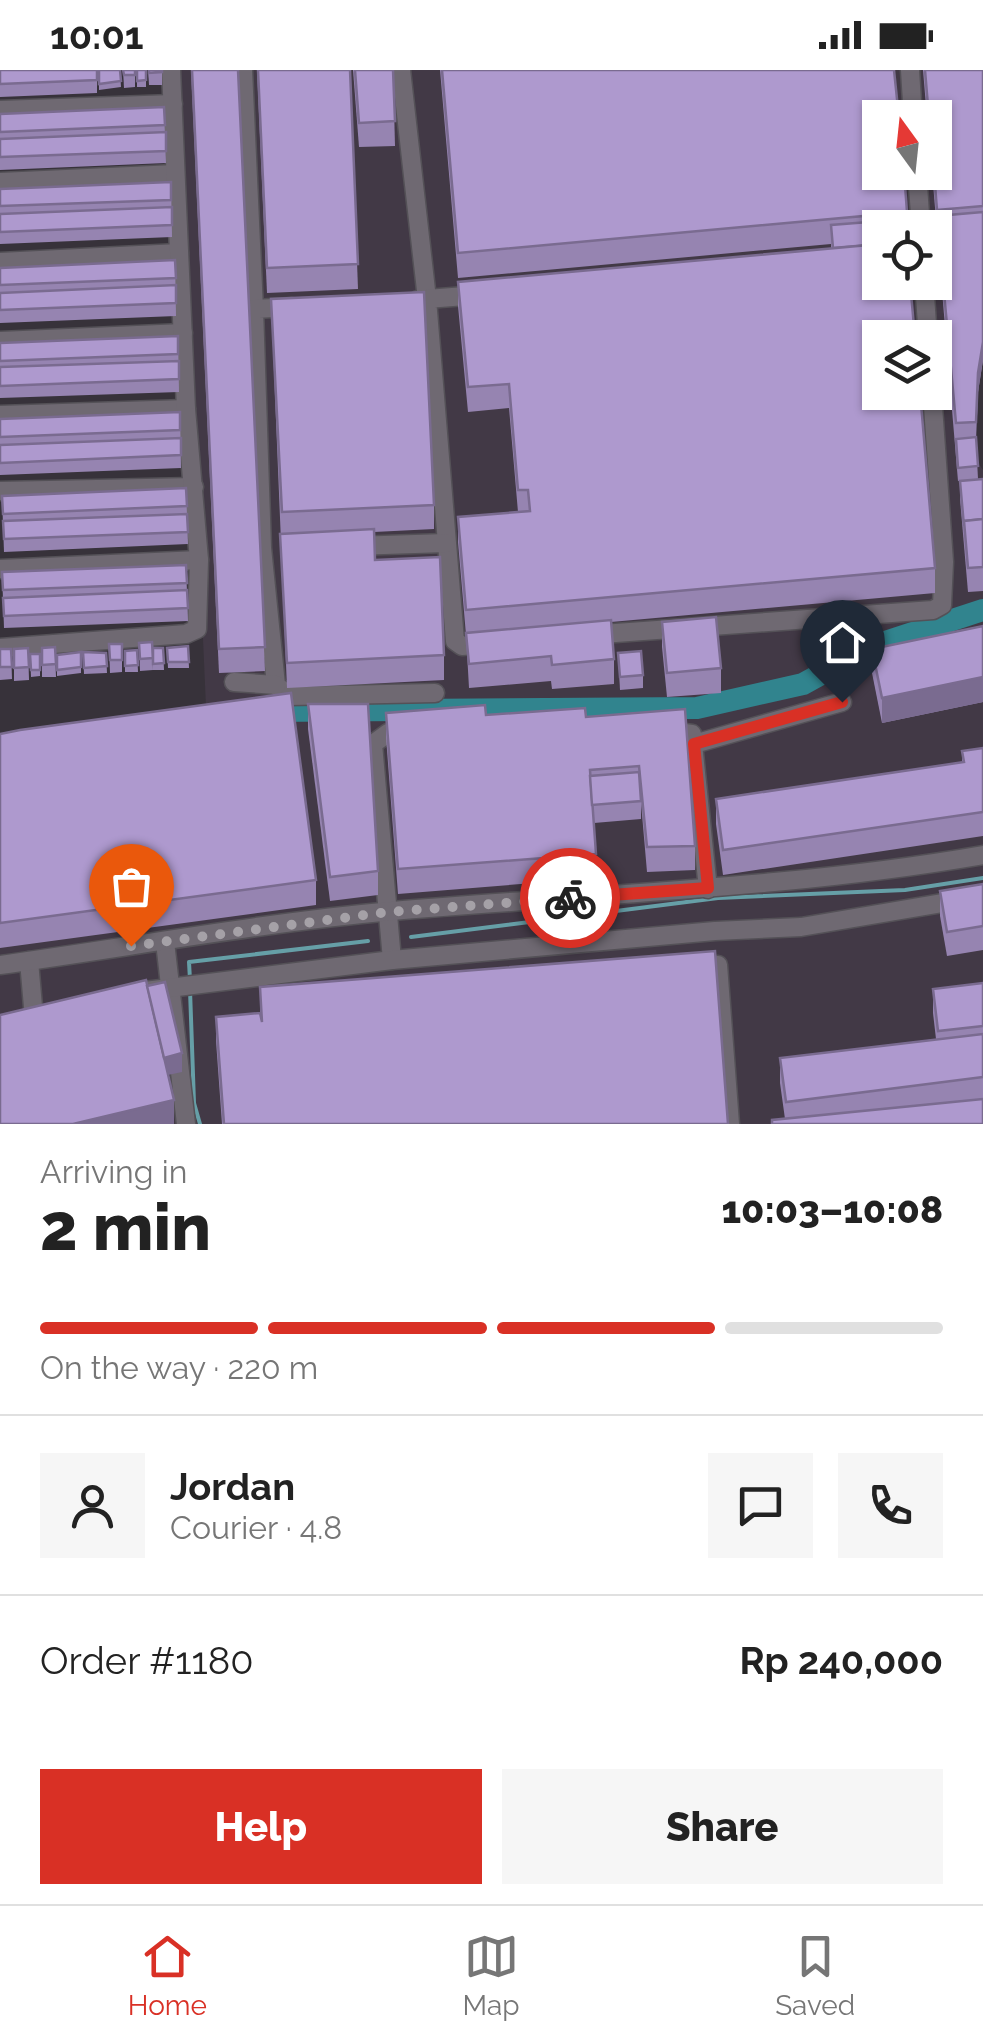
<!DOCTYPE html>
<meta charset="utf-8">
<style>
body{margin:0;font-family:Raleway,sans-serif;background:#f6f6f6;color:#222;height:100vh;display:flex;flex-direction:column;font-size:38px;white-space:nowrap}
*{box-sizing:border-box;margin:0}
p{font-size:32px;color:#767676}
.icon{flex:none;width:55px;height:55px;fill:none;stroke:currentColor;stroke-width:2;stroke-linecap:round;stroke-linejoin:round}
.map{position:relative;height:1054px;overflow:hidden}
.panel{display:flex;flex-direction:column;background:#fff;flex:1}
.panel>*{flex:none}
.needle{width:65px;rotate:345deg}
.controls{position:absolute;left:862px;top:30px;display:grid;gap:20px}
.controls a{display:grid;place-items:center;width:90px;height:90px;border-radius:0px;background:#fff;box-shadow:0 2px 8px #0004;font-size:50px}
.pin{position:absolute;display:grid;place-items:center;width:85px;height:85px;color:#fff;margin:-102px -42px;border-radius:50% 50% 50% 0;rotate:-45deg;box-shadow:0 0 10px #0007}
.pin .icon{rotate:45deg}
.courier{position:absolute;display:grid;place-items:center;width:100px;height:100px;margin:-50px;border:8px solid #d93025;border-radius:50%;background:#fff;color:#222;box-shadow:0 2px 12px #0007}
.head em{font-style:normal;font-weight:800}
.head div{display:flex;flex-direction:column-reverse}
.head{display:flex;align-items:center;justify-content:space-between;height:170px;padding:0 40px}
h1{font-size:65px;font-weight:800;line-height:75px}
.bar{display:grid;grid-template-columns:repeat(4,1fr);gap:15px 10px;align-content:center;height:120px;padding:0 40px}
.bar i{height:12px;border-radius:8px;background:#e0e0e0}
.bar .selected{background:#d93025}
.bar p{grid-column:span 4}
.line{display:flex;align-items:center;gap:25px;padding:0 40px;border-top:2px solid #e0e0e0}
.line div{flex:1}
.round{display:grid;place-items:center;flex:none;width:105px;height:105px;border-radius:0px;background:#f6f6f6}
.primary-button{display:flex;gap:20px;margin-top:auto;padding:20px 40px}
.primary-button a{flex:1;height:115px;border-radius:0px;background:#d93025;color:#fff;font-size:40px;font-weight:800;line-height:115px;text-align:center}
.primary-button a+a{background:#f6f6f6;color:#222}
.status{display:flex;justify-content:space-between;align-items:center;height:70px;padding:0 50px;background:#fff;direction:ltr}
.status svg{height:28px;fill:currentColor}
.tabs{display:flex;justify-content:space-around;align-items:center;height:140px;border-top:2px solid #e0e0e0;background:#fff;font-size:28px;color:#767676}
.tabs a{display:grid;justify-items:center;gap:5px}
.tabs .selected{color:#d93025}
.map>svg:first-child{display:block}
</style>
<div class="status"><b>10:01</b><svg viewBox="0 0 49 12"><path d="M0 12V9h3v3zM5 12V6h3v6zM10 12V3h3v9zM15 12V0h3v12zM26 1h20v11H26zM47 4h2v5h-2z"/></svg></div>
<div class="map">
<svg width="983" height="1054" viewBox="0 0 983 1054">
<rect width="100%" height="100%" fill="#37323a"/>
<path fill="#423946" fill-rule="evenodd" d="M178 0H983V268L973 318V385L983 400V1054H0V667L206 637ZM880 48H935V102H880ZM880 158H935V212H880ZM880 268H935V322H880Z"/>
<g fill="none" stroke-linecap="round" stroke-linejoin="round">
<g stroke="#669fa7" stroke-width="4">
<path d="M411 867 718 828 905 820 983 808"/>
<path d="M190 910 189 892 368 871"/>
<path d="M190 920 194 1033 200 1054"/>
</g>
<path stroke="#31848e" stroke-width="22" d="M266 641 697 638 803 614 870 577 983 540"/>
<defs>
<g id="minor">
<path d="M243 0 254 239"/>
<path d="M401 0 427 229 418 230"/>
<path d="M910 0 913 48"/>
<path d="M0 40 173 34"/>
<path d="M917 102 921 158"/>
<path d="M0 112 175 104"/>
<path d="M0 192 179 183"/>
<path d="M924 212 928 268"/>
<path d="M478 225 427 229 455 571 462 576 488 574"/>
<path d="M292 237 254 239 262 478 276 615 289 626 435 623"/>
<path d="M0 271 183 263"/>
<path d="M0 345 186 339"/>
<path d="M0 421 194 417"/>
<path d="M353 476 446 473"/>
<path d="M0 499 199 490"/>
<path d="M588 565 933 540 942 535 944 492 932 322"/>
<path d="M0 578 186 564 197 559 199 490 186 339 171 0"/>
<path d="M234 612 276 615"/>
<path d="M662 660 692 664 708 819"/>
<path d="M694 674 842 632"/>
<path d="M165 872 186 1054"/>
<path d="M392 890 373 674 388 663 406 662"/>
<path d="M29 891 34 948"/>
<path d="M0 895C130 877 261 853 392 841 590 824 787 819 983 785"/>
<path d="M718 895 730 1054"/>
<path d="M145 921 392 890 715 861 801 857 983 826"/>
</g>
</defs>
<use href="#minor" stroke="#545157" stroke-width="21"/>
<use href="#minor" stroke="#6f6972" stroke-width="18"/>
</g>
<g fill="#9684b1">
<path d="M0 0H97V23L0 27Z"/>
<path d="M99 0H120L121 17 99 20Z"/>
<path d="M123 0H135V17L124 18Z"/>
<rect x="137" y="0" width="9" height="17"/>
<path d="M148 0H162V15H149Z"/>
<path d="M191 0H238L265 601 219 603Z"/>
<path d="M257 0H350L358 219 267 223Z"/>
<path d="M353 0H393L395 76 359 77Z"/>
<path d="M440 0H894L907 158H880L935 498V523L611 552 614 589V614L552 619 551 611 469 618 466 565 458 472V447L518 442 509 338 468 342 458 236V212L831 178V174L458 208Z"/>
<path d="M923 0H983V290L978 322 976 370 978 409 958 411 932 102H935V48H927Z"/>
<path d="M164 37 166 93 0 100V44Z"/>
<path d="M171 112 172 167 0 174V119Z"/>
<path d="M175 190 176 246 0 253V198Z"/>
<path d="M271 229 434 435V459L374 462 375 490 444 585V610L287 618Z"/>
<path d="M178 266 179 322 0 328V273Z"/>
<path d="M180 342 181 398 0 405V349Z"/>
<path d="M983 409V521L968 522 960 429V411Z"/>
<path d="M186 418 188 474 4 482 2 426Z"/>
<path d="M186 495 188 551 4 558 2 502Z"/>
<path d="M662 552 721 598V623L667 627 662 577Z"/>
<path d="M983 556V632L882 653 872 603V579Z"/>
<path d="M152 572 153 600 140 601 139 573Z"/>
<path d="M109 574H122V602L110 603Z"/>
<path d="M188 576 189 598H168L167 578Z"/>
<path d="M55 577 56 607H42V578Z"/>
<path d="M28 578 29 610 14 611V579Z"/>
<path d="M153 578H163L164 600H153Z"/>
<path d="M0 579H11L12 609 0 610Z"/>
<path d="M137 580 138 602H125V581Z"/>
<path d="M81 582V603L57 606V585Z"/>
<path d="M83 582 106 583 107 603 84 604Z"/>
<path d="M618 583 643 605V618L620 620Z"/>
<path d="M30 584H40V606L31 607Z"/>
<path d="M308 634 378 801V825L330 831 308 659Z"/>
<path d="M685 639 695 776V800L647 802 641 733V749L594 753 596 808 398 824 386 667V643L586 647Z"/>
<path d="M0 664 316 810V835L0 878Z"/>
<path d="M983 678V766L723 805 716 754V729L962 693V681Z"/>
<path d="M983 814V880L947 886 940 846V821Z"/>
<path d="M983 913V1054L785 1049 780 1013V988L936 969 933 943V919Z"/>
<path d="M260 917 728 1054H222L216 971V947L260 944Z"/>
</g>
<g fill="#7a6b90">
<path d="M983 272V290L978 322 976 370 978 303Z"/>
<path d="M983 607V632L882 653V628Z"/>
<path d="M182 983V1002L163 1006V988Z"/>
<path d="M174 1030V1054H73Z"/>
</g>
<g fill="#ae99ce" stroke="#7a6b90" stroke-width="2.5">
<path d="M0 0H97V10L0 14Z"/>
<path d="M99 0H120L121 11 99 14Z"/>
<path d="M123 0H135V5H124Z"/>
<path d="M137 0H146V10L137 11Z"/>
<path d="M149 0H162V2L149 3Z"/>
<path d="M192 0H238L265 577 219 579Z"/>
<path d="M258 0H350L358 194 267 198Z"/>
<path d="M355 0H393L395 51 359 53Z"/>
<path d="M442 0H894L899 48H880V102H904L907 142 458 183Z"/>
<path d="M925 0H983V136L937 140 934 102 935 48H929Z"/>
<path d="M164 37 165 55 0 62V44Z"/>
<path d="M166 62V81L0 87V69Z"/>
<path d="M171 112V130L0 136V119Z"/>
<path d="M172 137V155L0 162V144Z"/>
<path d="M983 142V272L978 303 976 352 956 353 937 146Z"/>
<path d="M894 150 895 158H880V174L833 178 831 155Z"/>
<path d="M880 174V212H910L915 268H880V322H920L935 498 466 540 458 447 530 441 528 420H518L509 314 468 317 458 212Z"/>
<path d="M175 190 176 208 0 215V198Z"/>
<path d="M176 215V233L0 240V223Z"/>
<path d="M424 222 434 435 282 442 271 229Z"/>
<path d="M178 266V284L0 291V273Z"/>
<path d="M179 291V309L0 316V297Z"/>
<path d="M180 342V360L0 367V349Z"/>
<path d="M976 367 978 396 958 398 956 369Z"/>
<path d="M181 368V385L0 393V375Z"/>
<path d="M983 409V449L964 451V456L960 411Z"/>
<path d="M186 418 187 436 3 444 2 426Z"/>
<path d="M187 444 188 462 4 469 3 451Z"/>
<path d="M983 449V497L968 498 964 451Z"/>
<path d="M374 459 375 490 440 487 444 585 287 593 280 464Z"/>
<path d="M186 495 187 513 3 520 2 502Z"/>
<path d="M187 520 188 538 4 546 3 528Z"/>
<path d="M716 547 721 598 667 603 662 552Z"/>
<path d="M611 550 614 589 552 595 551 586 469 594 466 563Z"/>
<path d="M983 556V607L882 628 872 579Z"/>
<path d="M152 572 153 588 140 589 139 573Z"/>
<path d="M109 574H122V590H110Z"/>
<path d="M188 576 189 592H168L167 578Z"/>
<path d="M55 577 56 594 42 595V578Z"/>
<path d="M28 578 29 597 14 598V579Z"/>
<path d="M153 578H163L164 593 153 594Z"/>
<path d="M0 579H11L12 597H0Z"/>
<path d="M137 580 138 595 125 596V581Z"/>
<path d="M641 581 643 605 620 607 618 583Z"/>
<path d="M81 582V597L57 600V585Z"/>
<path d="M83 582 106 583 107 596 84 598Z"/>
<path d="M30 584H40V600H31Z"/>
<path d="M291 623 316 810 0 853V664L20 660Z"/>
<path d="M308 634H368L378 801 330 807Z"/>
<path d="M485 635 486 645 585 638 586 647 685 639 695 776 647 777 639 696 590 700 596 784 398 799 386 643Z"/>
<path d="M983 678V742L723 780 716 729 964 692 962 681Z"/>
<path d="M639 702 641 731 592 735 590 706Z"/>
<path d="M983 814V856L947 862 940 821Z"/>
<path d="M715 881 728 1054H224L216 947 260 943 262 952 260 917Z"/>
<path d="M146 910 174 1030 73 1054H0V945Z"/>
<path d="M165 912 182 983 164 988 147 916Z"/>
<path d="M983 913V956L938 961 933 919Z"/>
<path d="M983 964V1007L786 1032 780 988Z"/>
<path d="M983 1029V1054H772V1050Z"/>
</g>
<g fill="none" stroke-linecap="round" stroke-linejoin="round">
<path stroke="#a5a1a7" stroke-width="10" stroke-dasharray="0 18" d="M131 876 388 842 570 828"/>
<path stroke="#d93025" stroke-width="12" d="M570 828 708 818 694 674 842 632"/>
</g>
</svg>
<div class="controls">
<a><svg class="needle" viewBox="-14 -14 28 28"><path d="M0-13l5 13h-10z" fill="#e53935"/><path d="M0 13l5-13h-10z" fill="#767676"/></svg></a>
<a><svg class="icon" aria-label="locate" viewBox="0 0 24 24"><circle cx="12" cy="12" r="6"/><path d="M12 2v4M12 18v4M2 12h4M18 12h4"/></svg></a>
<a><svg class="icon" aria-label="layers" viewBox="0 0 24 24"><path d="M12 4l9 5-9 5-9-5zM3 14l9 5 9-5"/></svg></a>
</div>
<div class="pin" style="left:131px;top:876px;background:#ea580c"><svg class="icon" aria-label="bag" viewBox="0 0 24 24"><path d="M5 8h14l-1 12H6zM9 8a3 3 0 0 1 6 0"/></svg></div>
<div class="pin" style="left:842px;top:632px;background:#1f2937"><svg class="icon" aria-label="home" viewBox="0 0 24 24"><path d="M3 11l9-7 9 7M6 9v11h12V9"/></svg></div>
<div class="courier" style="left:570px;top:828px"><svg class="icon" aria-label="bike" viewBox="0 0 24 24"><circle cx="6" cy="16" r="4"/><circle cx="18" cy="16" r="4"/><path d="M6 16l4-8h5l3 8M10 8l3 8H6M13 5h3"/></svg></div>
</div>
<section class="panel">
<div class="head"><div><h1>2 min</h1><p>Arriving in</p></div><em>10:03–10:08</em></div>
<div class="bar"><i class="selected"></i><i class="selected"></i><i class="selected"></i><i></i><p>On the way · 220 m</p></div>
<div class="line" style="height:180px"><a class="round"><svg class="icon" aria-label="person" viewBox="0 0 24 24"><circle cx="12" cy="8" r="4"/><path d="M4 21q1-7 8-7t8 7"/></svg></a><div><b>Jordan</b><p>Courier · 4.8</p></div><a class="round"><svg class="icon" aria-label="chat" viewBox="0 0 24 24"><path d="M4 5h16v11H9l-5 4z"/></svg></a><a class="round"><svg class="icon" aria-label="phone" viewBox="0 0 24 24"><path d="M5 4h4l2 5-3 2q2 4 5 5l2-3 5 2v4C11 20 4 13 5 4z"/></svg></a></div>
<div class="line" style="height:130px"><div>Order #1180</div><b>Rp 240,000</b></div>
<div class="primary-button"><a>Help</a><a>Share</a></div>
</section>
<nav class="tabs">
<a class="selected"><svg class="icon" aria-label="home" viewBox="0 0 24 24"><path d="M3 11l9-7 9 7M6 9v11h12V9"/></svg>Home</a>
<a><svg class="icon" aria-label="map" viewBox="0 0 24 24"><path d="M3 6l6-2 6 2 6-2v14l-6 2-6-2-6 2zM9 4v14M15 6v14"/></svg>Map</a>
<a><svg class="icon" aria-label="saved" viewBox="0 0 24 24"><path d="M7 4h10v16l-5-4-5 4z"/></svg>Saved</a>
</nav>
